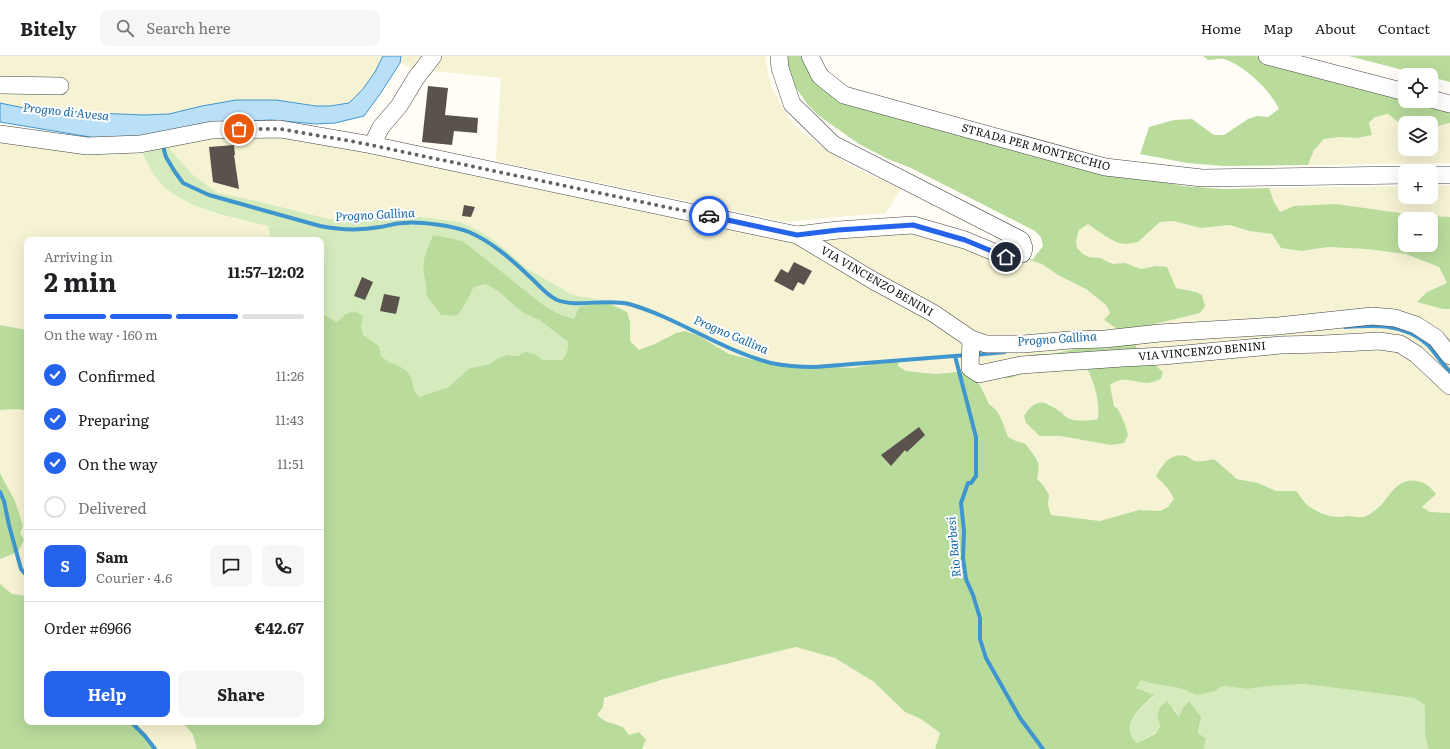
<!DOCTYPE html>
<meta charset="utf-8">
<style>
body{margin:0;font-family:Literata,serif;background:#f6f6f6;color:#202124;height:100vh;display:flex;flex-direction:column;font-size:15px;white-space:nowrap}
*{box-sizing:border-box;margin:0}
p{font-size:13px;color:#757577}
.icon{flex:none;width:22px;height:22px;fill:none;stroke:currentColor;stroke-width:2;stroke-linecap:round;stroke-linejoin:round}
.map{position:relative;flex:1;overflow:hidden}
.details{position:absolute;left:24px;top:181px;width:300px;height:488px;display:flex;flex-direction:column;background:#fff;border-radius:8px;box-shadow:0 4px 16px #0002}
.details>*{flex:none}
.tools{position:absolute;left:1398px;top:12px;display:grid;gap:8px}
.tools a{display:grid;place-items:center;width:40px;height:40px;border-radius:8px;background:#fff;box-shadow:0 4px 16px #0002;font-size:20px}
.pin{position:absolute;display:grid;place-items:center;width:34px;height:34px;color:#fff;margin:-17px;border:2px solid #fff;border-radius:50%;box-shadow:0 1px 4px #0007}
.courier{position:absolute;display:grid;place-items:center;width:40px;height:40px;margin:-20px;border:3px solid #2563eb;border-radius:50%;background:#fff;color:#222;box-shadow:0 1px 5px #0007}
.overview em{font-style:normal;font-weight:700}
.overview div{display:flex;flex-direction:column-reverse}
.overview{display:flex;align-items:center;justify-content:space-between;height:68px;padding:0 20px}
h1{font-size:26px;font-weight:700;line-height:30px}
.bar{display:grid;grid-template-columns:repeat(4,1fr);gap:6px 4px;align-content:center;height:48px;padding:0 20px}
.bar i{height:5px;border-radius:3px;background:#e0e0e0}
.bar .active{background:#2563eb}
.bar p{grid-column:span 4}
.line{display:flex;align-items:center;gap:10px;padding:0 20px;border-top:1px solid #e0e0e0}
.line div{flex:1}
.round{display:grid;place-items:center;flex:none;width:42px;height:42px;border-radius:8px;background:#f6f6f6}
ol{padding:0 20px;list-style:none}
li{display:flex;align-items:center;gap:12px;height:44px}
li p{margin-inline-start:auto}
li .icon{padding:4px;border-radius:50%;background:#2563eb;color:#fff;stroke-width:4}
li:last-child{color:#757577}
li i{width:22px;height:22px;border:2px solid #e0e0e0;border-radius:50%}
.cta{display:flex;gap:8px;margin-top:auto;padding:8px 20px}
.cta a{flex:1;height:46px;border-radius:8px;background:#2563eb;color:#fff;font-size:16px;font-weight:700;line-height:46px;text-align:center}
.cta a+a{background:#f6f6f6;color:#202124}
header{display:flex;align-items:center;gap:24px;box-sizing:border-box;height:56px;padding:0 20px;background:#fff;border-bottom:1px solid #e0e0e0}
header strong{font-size:19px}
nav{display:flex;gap:22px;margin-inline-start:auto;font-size:14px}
.search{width:280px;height:36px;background:#f6f6f6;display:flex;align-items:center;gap:10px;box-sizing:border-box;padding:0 14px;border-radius:8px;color:#757577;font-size:15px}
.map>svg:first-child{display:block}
</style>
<header>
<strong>Bitely</strong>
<div class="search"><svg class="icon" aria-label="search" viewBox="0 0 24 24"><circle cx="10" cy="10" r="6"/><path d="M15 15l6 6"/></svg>Search here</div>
<nav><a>Home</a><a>Map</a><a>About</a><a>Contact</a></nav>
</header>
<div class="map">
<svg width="1450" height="693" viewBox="0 0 1450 693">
<rect width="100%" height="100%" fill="#fffdf5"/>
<g fill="#f6f3d4">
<path d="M0 0H383L375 16 363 33 348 47 330 50H316L276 44H236L202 50 169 58 144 59 94 57 24 52 0 47Z"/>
<path d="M401 0H765L771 30 782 50 790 64 804 78 847 108 879 123 901 133 885 158H870L786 166 496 105 501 22 415 13 400 7Z"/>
<path d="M1388 58 1405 72V93H1431V72L1450 67V107L1308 109 1314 94 1324 83 1340 81 1357 82 1375 61Z"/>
<path d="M245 73 759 172 903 174 1027 203 1042 208 1058 219 1086 233 1106 249 1116 272 1118 282 1052 298H1035L1031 314 1086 310 1093 326 1099 352 1098 363 1090 365 1069 363 1048 347 1040 380H1060L1111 389 1118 353 1114 350 1110 329 1117 324 1128 323 1150 327 1161 323 1163 316 1153 307 1137 299 1136 289 1152 274 1155 268 1200 257 1196 236 1176 232 1156 210 1141 213 1125 208H1113L1100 202 1089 201 1083 198 1077 192 1076 185 1079 174 1088 167 1105 180 1118 187 1138 186 1160 166 1173 165 1201 172 1230 169 1249 175 1272 178 1302 195 1328 191 1366 193 1406 198 1439 211 1447 227 1427 236 1443 253H1450V457L1430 456 1421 451 1411 424 1402 426 1394 433 1375 455 1367 460 1358 462 1348 460 1338 461 1328 459 1309 451 1303 442 1296 435H1276L1258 427 1237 423 1214 403 1195 405 1186 400 1162 427 1170 434 1174 443 1169 451 1160 455 1139 454 1100 465 1051 459 1048 449 1049 439 1043 429 1037 423 1039 412 1038 403 1031 396 1026 388 1016 385 1008 381 1001 362 996 354 989 348 980 329 956 316 936 318 906 315 898 310 899 303 853 312 799 309 754 304 729 298 699 280 655 288 639 295 630 285V266L602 244 573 239 526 212 499 188 480 175 460 166 413 160 329 163 257 145 218 137 193 119 168 91Z"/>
<path d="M0 80 142 97 157 123 171 136 184 144 211 156 268 170 271 184H27V274L0 269Z"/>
<path d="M1450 129V161L1294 150 1280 156 1274 146 1269 132 1405 130V141H1431V130Z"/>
<path d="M19 353 27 355V540L12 538 0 528V503L18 496 20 477 5 425 0 417V354Z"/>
<path d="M796 591 835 602 874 626 905 656 921 663 941 677 935 693H642L646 684 629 679 623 671 605 665 597 659 603 651 604 642 644 628Z"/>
<path d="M135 666H183L193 679 197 693H154Z"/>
</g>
<g fill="#d5ebbd">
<path d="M168 91 193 119 218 137 257 145 329 163 413 160 460 166 480 175 499 188 526 212 573 239 602 244 579 251 574 263 557 257 542 248 481 201 423 210 425 220V229L457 260 466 247 474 231 486 228 499 236 523 257 539 264 568 286 567 296 562 304H543L535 298 526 297 517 300 507 299 498 302 490 308 470 312 448 331 419 341 414 334 412 324 399 310 389 306 381 300 379 290 362 279 361 270 354 255 345 258 337 266 321 257V184H271L268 170C232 161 182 153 158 124 151 116 147 105 142 97Z"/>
<path d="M1140 623 1149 627 1179 632 1188 636 1215 635 1223 630 1248 633 1269 630 1304 628 1414 642 1425 648V677L1429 693H1204L1206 682 1198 677 1200 668 1179 661 1174 653 1157 660 1160 670 1154 678 1137 687C1136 685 1133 682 1131 680 1125 665 1144 648 1154 640L1136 632Z"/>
</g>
<g fill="#b9dc9c" fill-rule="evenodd">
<path d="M784 0H805L832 36 1085 111 1183 130 1223 133 1269 132 1274 146 1280 156 1294 150 1336 148 1414 159 1450 161V253H1443L1417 246 1427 236 1447 227 1439 211 1406 198 1366 193 1328 191 1302 195 1281 192 1272 178 1249 175 1230 169 1201 172 1173 165 1160 166 1138 186 1126 188 1118 187 1105 180 1088 168 1079 174 1076 185 1077 192 1083 198 1089 201 1100 202 1113 208 1125 207 1141 213 1156 210 1167 211 1176 232 1196 236 1202 239 1205 250 1200 257 1155 268 1152 274 1136 289 1137 299 1153 307 1163 316 1161 323C1157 324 1152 327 1148 327 1132 326 1124 319 1110 329L1114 350 1118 353 1125 368 1128 379 1124 387 1111 389 1060 380H1040L1026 367 1024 360C1037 340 1045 345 1062 357 1064 359 1067 362 1070 363 1078 365 1089 365 1098 363 1100 344 1094 327 1086 310L1031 314 1011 322H1001L1021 302 1035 298H1052L1118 283 1116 272 1104 264 1110 257 1106 249 1086 233 1058 219 1042 208 1027 203H1033L1043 190 1041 181 1035 175 911 112 888 103 859 88 819 60 808 49 786 18ZM1405 163H1431V189H1405Z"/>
<path d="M1203 0H1261L1405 38V45H1431L1450 49V67L1431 72V67H1405V72L1388 58 1375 61 1369 67 1372 79 1357 82 1340 81 1324 83 1314 94 1308 109 1223 110 1187 107 1140 98 1149 71 1174 64 1192 63 1214 79H1224L1248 63 1257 60 1268 61 1279 53C1270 34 1245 10 1224 3 1219 2 1213 4 1208 4Z"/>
<path d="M1349 0H1450V26L1431 21V19H1422Z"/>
<path d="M433 179 449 182 464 186 542 248 557 257 574 263 579 251 602 244 627 256 630 266V285L639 294 655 288 676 277 685 275 699 280 729 298 754 304 799 309 853 312 899 303 898 310 906 315 936 318 956 316H966L980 329 989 348 996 354 1001 362 1008 381 1016 385 1026 388C1035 403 1042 402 1037 423L1043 429 1049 439 1048 449 1051 459 1100 465 1139 454 1160 455 1168 451 1174 443C1170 433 1163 428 1156 420 1162 408 1172 396 1186 400 1189 401 1192 404 1195 405 1200 406 1208 404 1214 403L1237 423 1258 427 1276 435H1296C1300 439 1306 449 1310 451 1317 456 1330 461 1339 461 1342 461 1345 460 1348 460 1360 461 1363 464 1374 455 1389 445 1395 421 1416 425 1426 426 1430 431 1436 438L1422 451 1430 456 1450 457V693H1429L1428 691 1425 677V649L1414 642 1304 628 1269 630 1248 633 1223 630 1215 635 1197 639 1179 632 1149 627 1141 624 1136 632 1154 639C1144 648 1125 664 1131 679 1132 682 1136 685 1137 687L1155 678 1160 670 1157 660 1160 651 1167 645 1179 661 1183 652 1189 645 1201 661 1198 677 1206 682 1204 693H935L940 677 921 663 905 656 874 626 835 602 796 591 664 623 604 642 603 651 597 659 605 665 623 671 629 679 639 676 646 684 642 693H197L193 679 183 666H321V257L337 266 345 258 354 255 363 260 361 270 363 279 379 290 381 300 389 306 399 310 407 315 412 324 414 334 419 341 448 331 470 312 490 308 498 302 507 299 517 300 526 296 535 298 543 304H562L567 296 568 286 539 264 523 257 499 236 486 228 474 231 466 247 457 260 441 259 427 240 423 210 425 199Z"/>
<path d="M0 269 27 274V355L19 353 0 354Z"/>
<path d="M0 417 15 445 23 470 20 477 24 484 18 496 0 503Z"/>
<path d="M0 528 12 538 27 540V666H135L154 693H0Z"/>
</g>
<path fill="#b9e0f7" stroke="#3f96cf" d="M383 0H401L400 7 380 38 364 60 335 67 316 68 272 64 247 65 143 82H96L0 66V47L24 52 94 57 144 59 169 58 202 50 236 44H276L316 50H330L349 47 363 33 375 16Z"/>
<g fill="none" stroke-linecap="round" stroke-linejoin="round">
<g stroke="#3f96cf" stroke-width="4">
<path d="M162 87 166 101 175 116 183 127 209 139 320 170C340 174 359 175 380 171 388 170 395 167 403 167 419 165 454 170 469 176 492 186 511 203 529 220 538 228 546 239 557 244 577 252 606 242 629 248 678 262 721 294 771 307 785 310 800 311 815 311L967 299"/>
<path d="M1345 271C1374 269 1405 267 1428 289 1436 297 1441 308 1450 315"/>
<path d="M974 299 1005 296"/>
<path d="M955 300 976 381V420L971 427H968L961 447 964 475 963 502 966 523 973 539 980 562V583L986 602 1020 662 1043 693"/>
<path d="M0 436 4 445 9 469 21 513 27 520"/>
<path d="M131 666 145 680 155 693"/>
</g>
</g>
<g fill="#5a524d">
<path d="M428 30 448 32 445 59 478 62 477 77 454 75 452 89 422 86Z"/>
<path d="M234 89 235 99H234L239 133 213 126 209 91Z"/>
<path d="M464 149 475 151 471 161 462 160Z"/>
<path d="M794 206 812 215 804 229 798 226 793 235 774 225 781 213 788 217Z"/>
<path d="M362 221 373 226 365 244 354 240Z"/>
<path d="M384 238 400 241 396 258 380 255Z"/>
<path d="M919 371 925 379 907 396 905 394 891 410 881 399Z"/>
</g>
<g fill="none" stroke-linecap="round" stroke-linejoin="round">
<defs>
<g id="minor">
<path d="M779 0 780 12 792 48 833 88 1021 184C1024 190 1025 193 1022 198L1006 201 965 184 913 169 838 174 797 179"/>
<path d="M810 0 820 20 844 39 1105 111 1202 122 1405 119"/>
<path d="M1267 0 1405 36"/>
<path d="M0 29 60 30"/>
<path d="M1431 43 1450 48"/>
<path d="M0 78 87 90 140 88 212 74 280 73 372 89 797 179 874 225 933 257 971 283 986 288H1023L1070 284 1105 283 1160 277 1278 270 1372 260 1395 262 1416 269 1436 282 1450 300"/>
<path d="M372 89 381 71 399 50 416 22 433 0"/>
<path d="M1431 119H1450"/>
<path d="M971 283 970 312 979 318 1021 309 1123 302 1163 300 1281 289 1324 288 1379 285 1400 288 1416 298 1450 330"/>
</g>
</defs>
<use href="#minor" stroke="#444" stroke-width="18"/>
<use href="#minor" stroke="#fff" stroke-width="17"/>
</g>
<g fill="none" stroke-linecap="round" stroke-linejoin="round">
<path stroke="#646461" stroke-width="4" stroke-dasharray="0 7.2" d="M239 73H280L356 86 709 160"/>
<path stroke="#2563eb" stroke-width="5" d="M709 160 797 179 838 174 913 169 965 184 1006 201"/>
</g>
<g text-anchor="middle" stroke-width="4" stroke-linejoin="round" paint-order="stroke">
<g font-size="11" fill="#111" stroke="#fff">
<text transform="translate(1036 91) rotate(15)" y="4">STRADA PER MONTECCHIO</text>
<text transform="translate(877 225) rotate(30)" y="4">VIA VINCENZO BENINI</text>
<text transform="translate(1202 295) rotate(-5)" y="4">VIA VINCENZO BENINI</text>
</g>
<g font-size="12" font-style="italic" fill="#1768a6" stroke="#fff">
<text transform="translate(66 56) rotate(6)" y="4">Progno di Avesa</text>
<text transform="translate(375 159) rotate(-3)" y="4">Progno Gallina</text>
<text transform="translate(731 279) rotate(23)" y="4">Progno Gallina</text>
<text transform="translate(1057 283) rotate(-4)" y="4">Progno Gallina</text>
<text transform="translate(954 491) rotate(-95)" y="4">Rio Barbesi</text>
</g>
</g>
</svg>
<div class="tools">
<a><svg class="icon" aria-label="locate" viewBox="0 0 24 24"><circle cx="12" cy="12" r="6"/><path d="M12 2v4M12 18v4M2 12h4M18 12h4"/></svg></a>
<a><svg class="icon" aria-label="layers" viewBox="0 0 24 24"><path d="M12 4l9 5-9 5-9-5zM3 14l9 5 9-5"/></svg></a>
<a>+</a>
<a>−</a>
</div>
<div class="pin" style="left:239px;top:73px;background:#ea580c"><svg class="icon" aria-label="bag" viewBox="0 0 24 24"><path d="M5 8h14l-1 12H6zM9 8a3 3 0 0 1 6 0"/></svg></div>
<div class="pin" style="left:1006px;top:201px;background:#1f2937"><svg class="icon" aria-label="home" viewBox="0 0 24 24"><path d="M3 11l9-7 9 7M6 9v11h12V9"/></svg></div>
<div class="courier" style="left:709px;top:160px"><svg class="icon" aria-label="car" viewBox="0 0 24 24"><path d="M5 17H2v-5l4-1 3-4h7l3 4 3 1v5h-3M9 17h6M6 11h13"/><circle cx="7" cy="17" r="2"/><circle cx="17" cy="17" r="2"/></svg></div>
<section class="details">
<div class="overview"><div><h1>2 min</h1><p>Arriving in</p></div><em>11:57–12:02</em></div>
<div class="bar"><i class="active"></i><i class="active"></i><i class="active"></i><i></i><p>On the way · 160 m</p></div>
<ol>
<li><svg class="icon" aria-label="check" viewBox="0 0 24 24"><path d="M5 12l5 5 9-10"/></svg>Confirmed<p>11:26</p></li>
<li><svg class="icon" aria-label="check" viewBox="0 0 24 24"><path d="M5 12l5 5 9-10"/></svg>Preparing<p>11:43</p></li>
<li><svg class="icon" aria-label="check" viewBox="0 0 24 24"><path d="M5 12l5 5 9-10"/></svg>On the way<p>11:51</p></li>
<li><i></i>Delivered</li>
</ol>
<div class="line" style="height:72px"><b class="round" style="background:#2563eb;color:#fff">S</b><div><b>Sam</b><p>Courier · 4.6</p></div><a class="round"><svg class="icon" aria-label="chat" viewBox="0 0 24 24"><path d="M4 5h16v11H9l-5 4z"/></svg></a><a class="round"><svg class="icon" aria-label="phone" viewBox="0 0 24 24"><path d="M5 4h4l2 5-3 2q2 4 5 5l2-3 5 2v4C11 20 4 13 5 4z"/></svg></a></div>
<div class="line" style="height:52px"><div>Order #6966</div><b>€42.67</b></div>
<div class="cta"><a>Help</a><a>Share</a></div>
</section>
</div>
